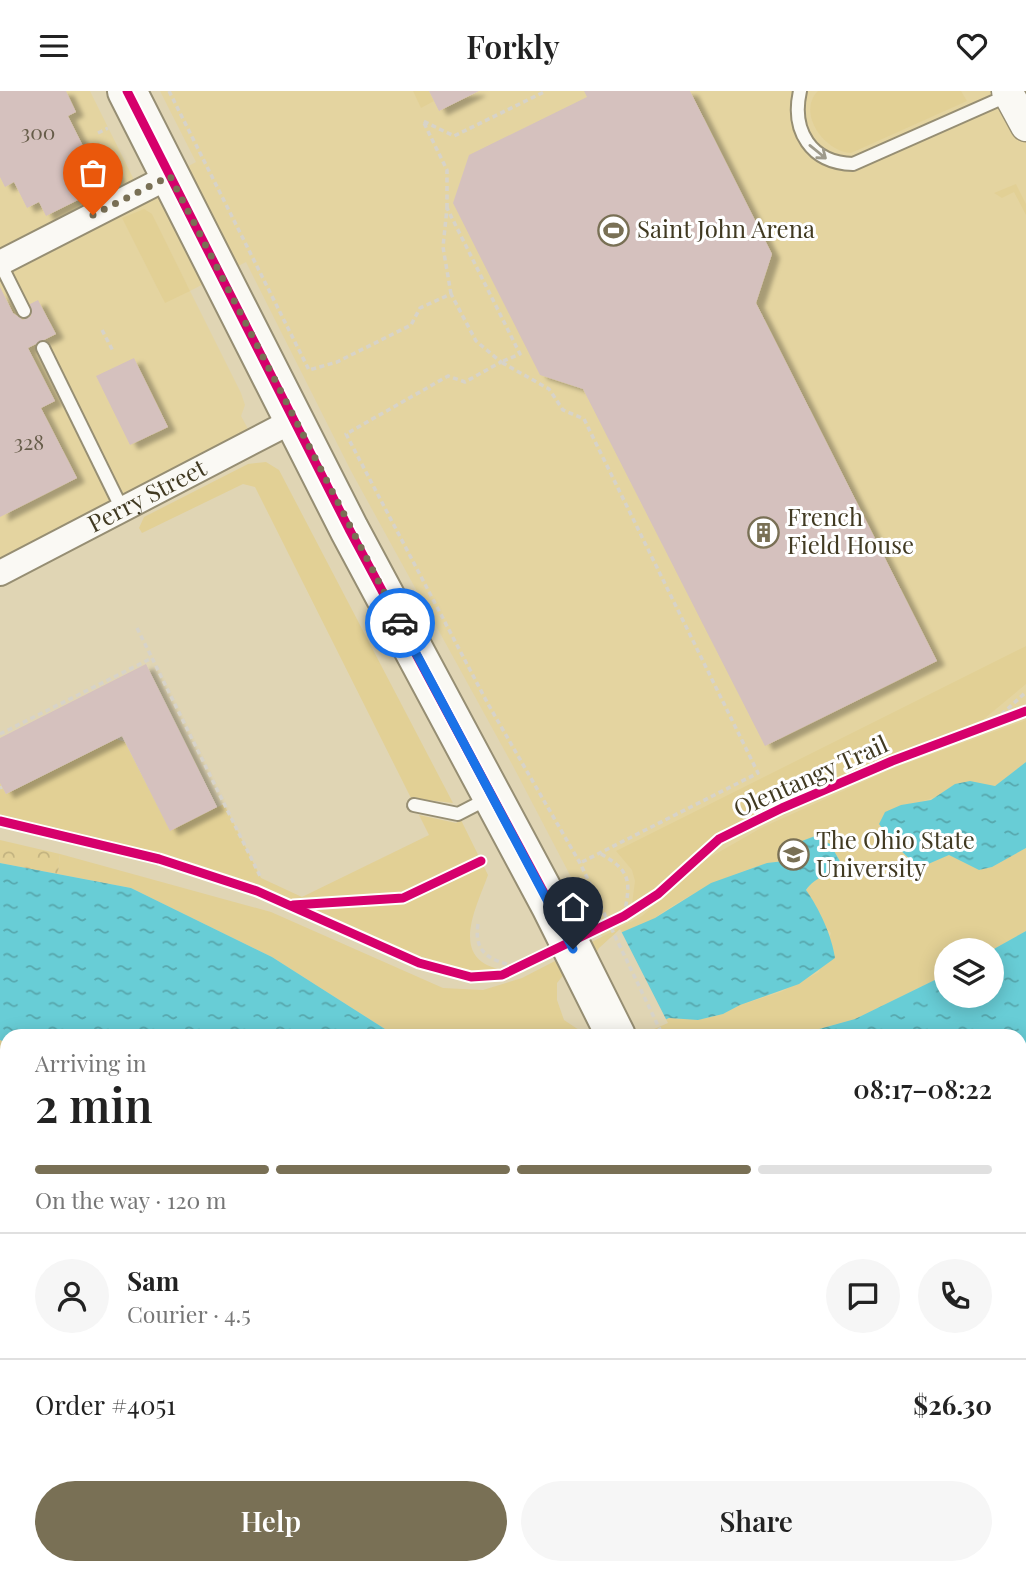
<!DOCTYPE html>
<meta charset="utf-8">
<style>
body{margin:0;font-family:"Playfair Display",serif;background:#f6f6f6;color:#222;height:100vh;display:flex;flex-direction:column;font-size:26px;white-space:nowrap}
*{box-sizing:border-box;margin:0}
p{font-size:23px;color:#767676}
.icon{flex:none;width:38px;height:38px;fill:none;stroke:currentColor;stroke-width:2;stroke-linecap:round;stroke-linejoin:round}
.map{position:relative;flex:1;overflow:hidden}
.details{position:absolute;left:0px;top:938px;width:1027px;height:546px;display:flex;flex-direction:column;background:#fff;border-radius:21px 21px 0 0;box-shadow:0 4px 18px #0003}
.details>*{flex:none}
.controls{position:absolute;left:934px;top:847px;display:grid;gap:14px}
.controls a{display:grid;place-items:center;width:70px;height:70px;border-radius:50%;background:#fff;box-shadow:0 4px 18px #0003;font-size:35px}
.pin{position:absolute;display:grid;place-items:center;width:60px;height:60px;color:#fff;margin:-72px -30px;border-radius:50% 50% 50% 0;rotate:-45deg;box-shadow:0 0 7px #0007}
.pin .icon{rotate:45deg}
.courier{position:absolute;display:grid;place-items:center;width:70px;height:70px;margin:-35px;border:5px solid #1a73e8;border-radius:50%;background:#fff;color:#222;box-shadow:0 2px 9px #0007}
.headline em{font-style:normal;font-weight:600}
.headline div{display:flex;flex-direction:column-reverse}
.headline{display:flex;align-items:center;justify-content:space-between;height:119px;padding:0 35px}
h1{font-size:46px;font-weight:600;line-height:52px}
.bar{display:grid;grid-template-columns:repeat(4,1fr);gap:10px 7px;align-content:center;height:84px;padding:0 35px}
.bar i{height:9px;border-radius:5px;background:#e0e0e0}
.bar .on{background:#797055}
.bar p{grid-column:span 4}
.line{display:flex;align-items:center;gap:18px;padding:0 35px;border-top:2px solid #e0e0e0}
.line div{flex:1}
.round{display:grid;place-items:center;flex:none;width:74px;height:74px;border-radius:37px;background:#f6f6f6}
.button{display:flex;gap:14px;margin-top:auto;padding:14px 35px}
.button a{flex:1;height:80px;border-radius:42px;background:#797055;color:#fff;font-size:28px;font-weight:600;line-height:80px;text-align:center}
.button a+a{background:#f6f6f6;color:#222}
header{display:flex;justify-content:space-between;align-items:center;height:91px;padding:0 35px;background:#fff;font-size:32px;font-weight:600}
.map>svg:first-child{display:block}
</style>
<header><svg class="icon" aria-label="menu" viewBox="0 0 24 24"><path d="M4 6h16M4 12h16M4 18h16"/></svg>Forkly<svg class="icon" aria-label="heart" viewBox="0 0 24 24"><path d="M12 20l-8-8c-3-5 5-10 8-4 3-6 11-1 8 4z"/></svg></header>
<div class="map">
<svg width="1026" height="1484" viewBox="0 0 1026 1484">
<defs>
<pattern id="forest-crowns" width="20" height="18" patternUnits="userSpaceOnUse" patternTransform="scale(1.75)"><rect width="20" height="18" fill="#e2d095"/><path d="M2 6a3 3 0 1 1 6 0M12 15a3 3 0 1 1 6 0" fill="none" stroke="#c3b380"/></pattern>
<pattern id="park-dots" width="8" height="8" patternUnits="userSpaceOnUse" patternTransform="scale(1.75)"><rect width="8" height="8" fill="#e2d095"/><path d="M2 2h.1M6 6h.1" fill="none" stroke="#c3b380" stroke-width="1.8" stroke-linecap="round"/></pattern>
<pattern id="water-ripples" width="26" height="14" patternUnits="userSpaceOnUse" patternTransform="scale(1.75)"><rect width="26" height="14" fill="#68cdd6"/><path d="M2 4q2-2 4 0t4 0M15 11q2-2 4 0t4 0" fill="none" stroke="#57a7ad"/></pattern>
<filter id="shadow"><feDropShadow dx="8" dy="4.5" stdDeviation="2" flood-color="#0004"/></filter>
</defs>
<rect width="100%" height="100%" fill="#e0d5b4"/>
<path fill="#e4d4a0" fill-rule="evenodd" d="M0 0H90L140 101 196 71 160 0H1026V1484H408L428 1477H1020V945H654L513 675 351 380 246 171 190 200 241 302 245 314 241 325 254 349 0 482ZM947 859H992V905H947Z"/>
<g fill="#e2d095">
<path d="M413 0H429L434 10 421 17Z"/>
<path d="M818 0H961L967 10 851 62C825 61 796 22 818 0Z"/>
<path d="M1016 93 1026 113V124L1014 101 1002 107 994 102Z"/>
<path d="M144 118 152 123 190 200 165 212 122 127Z"/>
<path d="M266 371 279 379 453 712 411 707 255 396 243 393 142 442 139 437 144 426 248 373Z"/>
<path d="M1026 555V593L979 632 891 665 730 738 686 769 638 813H632L635 790 632 779 616 760Z"/>
<path d="M1026 629V671L995 695C958 690 935 712 901 714L919 777 949 764 979 779 992 776 1026 757V840L992 859H947V883L855 928 794 945H631L669 927 698 929 723 923 740 914 781 901 819 881 831 842 820 829 806 800 812 790 834 780C818 777 801 771 785 770 755 769 678 808 655 827L593 945H396L272 866 131 797 58 783 60 763 271 821 443 897 483 899 522 887 642 825 700 772 761 737 894 677Z"/>
<path d="M116 648 125 651 170 739 224 713 261 787 302 806 429 744 419 724 456 732 461 729 488 784C477 815 449 866 498 878V884C411 889 333 826 253 799 170 770 85 752 0 730V692L6 703Z"/>
<path d="M1026 988V1090L1020 1092V991Z"/>
<path d="M0 1016 7 1019V1081L0 1097Z"/>
<path d="M1020 1139 1026 1156V1198L1020 1200Z"/>
<path d="M2 1248 7 1250V1298L0 1297Z"/>
<path d="M0 1335 7 1341V1477H199L179 1484H0Z"/>
<path d="M257 1477H307L295 1484H238Z"/>
<path d="M418 1477H555L536 1484H398Z"/>
<path d="M584 1477H737L734 1484H563Z"/>
</g>
<g fill="url(#forest-crowns)">
<path d="M0 749 60 763 58 783 0 772Z"/>
<path d="M0 949 7 952V1019L0 1016Z"/>
<path d="M7 1081V1250L0 1247V1097Z"/>
</g>
<path fill="url(#park-dots)" d="M1026 1298V1484H918L915 1477H1020V1300Z"/>
<g fill="url(#water-ripples)">
<path d="M1026 671V757L992 776 979 779 949 764 919 777 895 754 879 733 885 721 901 714 931 709 955 693 970 690 995 695Z"/>
<path d="M815 745 830 753 841 772C830 784 816 785 806 799 819 817 832 845 835 867L799 893 740 914 723 923 698 929 669 927 641 939 595 873 620 842 655 827 711 792 767 772 784 770 794 753Z"/>
<path d="M0 772 131 797 272 866 396 945H7V952L0 949Z"/>
<path d="M1026 840V988L1020 991V945H794L855 928 947 883V905H992V859Z"/>
</g>
<path fill="#e0d5b4" d="M620 838 668 932 638 945H588L564 929 557 909V892L565 882 592 870 599 857Z"/>
<g fill="#d5c1be" filter="url(#shadow)">
<path d="M0 0H66L76 21 68 25 88 65 103 58 118 89 46 125 39 111 27 117 14 91 5 96 0 86Z"/>
<path d="M429 0H479L439 20Z"/>
<path d="M584 0H690L772 163 756 212 937 570 765 655 583 298 540 284 453 112 469 64 587 6Z"/>
<path d="M0 196 13 222 23 229 31 225 30 213 38 209 56 243 28 257 55 310 41 317 77 387 0 426Z"/>
<path d="M134 267 168 336 130 354 96 285Z"/>
<path d="M146 573 217 716 170 740 122 645 6 703 0 692V647Z"/>
</g>
<g fill="none" stroke-linecap="round" stroke-linejoin="round">
<defs>
<g id="service">
<path d="M800 0C791 40 811 72 853 73L1009 4"/>
<path d="M0 172 24 220"/>
<path d="M43 257 122 418"/>
<path d="M414 714 458 723 489 707"/>
</g>
<g id="minor">
<path d="M0 172 170 85"/>
<path id="s1" d="M0 482 294 329"/>
</g>
<path id="tertiary" d="M1007 0 1026 35"/>
<g id="secondary">
<path d="M1020 1235 1026 1233"/>
<path d="M1020 1287 1026 1286"/>
<path d="M205 1484 224 1477"/>
<path d="M346 1484 366 1477"/>
</g>
<g id="primary">
<path d="M127 0 349 438 551 815 616 945"/>
<path d="M856 1477 860 1484"/>
<path d="M894 1477 897 1484"/>
</g>
</defs>
<use href="#service" stroke="#968e73" stroke-width="16"/>
<use href="#minor" stroke="#968e73" stroke-width="28"/>
<use href="#tertiary" stroke="#968e73" stroke-width="33"/>
<use href="#secondary" stroke="#968e73" stroke-width="38"/>
<use href="#primary" stroke="#968e73" stroke-width="42"/>
<g stroke="#d7d3c9" stroke-width="3.5" stroke-dasharray="5 3.5" stroke-linecap="butt">
<path d="M169 0 309 279 337 271 411 234 420 217 451 203 476 250 501 271 465 291 448 285 346 343 488 613 580 772 663 945"/>
<path d="M98 42 108 37"/>
<path d="M447 117V79L423 30 454 45 546 0"/>
<path d="M451 203 443 156 447 117 520 263 501 271 549 298 563 319 584 328 758 682 580 772"/>
<path d="M102 239 113 260"/>
<path d="M137 537 152 567"/>
<path d="M989 635 1026 601"/>
<path d="M0 643 152 567 261 787"/>
<path d="M0 697 2 696"/>
<path d="M601 763C633 781 630 792 624 825"/>
<path d="M478 833C473 864 493 870 518 876"/>
<path d="M0 1258 7 1260"/>
<path d="M1020 1355 1026 1356"/>
<path d="M0 1357 7 1353"/>
<path d="M1020 1378 1026 1416"/>
<path d="M932 1477 937 1484"/>
<path d="M991 1477 994 1484"/>
</g>
<use href="#service" stroke="#faf9f4" stroke-width="12"/>
<use href="#minor" stroke="#faf9f4" stroke-width="24"/>
<use href="#tertiary" stroke="#faf9f4" stroke-width="30"/>
<use href="#secondary" stroke="#faf9f4" stroke-width="35"/>
<use href="#primary" stroke="#faf9f4" stroke-width="38"/>
<defs>
<g id="cycleway">
<path d="M127 0 349 438 551 815"/>
<path d="M0 730 159 768 257 800 419 872 471 886 502 884 624 825 658 803 719 748 782 717 892 670 1026 620"/>
<path d="M293 814 403 807 481 770"/>
</g>
</defs>
<use href="#cycleway" stroke="#fff" stroke-width="13"/>
<use href="#cycleway" stroke="#d6006c" stroke-width="9"/>
</g>
<defs><path id="oneway-shaft" d="M-6 0H5M1.5-3L5.5 0L1.5 3" fill="none" stroke-width="1.6" stroke-linecap="round" stroke-linejoin="round" transform="scale(1.75)"/></defs>
<use stroke="#9e9a8b" href="#oneway-shaft" transform="translate(818 61) rotate(39)"/>
<g fill="none" stroke-linecap="round" stroke-linejoin="round">
<path stroke="#797055" stroke-width="7" stroke-dasharray="0 12.6" d="M93 124 170 85 400 532"/>
<path stroke="#1a73e8" stroke-width="9" d="M400 532 573 858"/>
</g>
<defs>
<symbol id="stadium-ring" viewBox="-11 -11 22 22"><circle r="9.5" fill="#fff" stroke="#797055" stroke-width="1.5"/><path d="M0-5a6.5 5 0 1 0 0 10a6.5 5 0 1 0 0-10ZM-3.5-1.8h7v3.6h-7Z" fill="#797055"/></symbol>
<symbol id="building-ring" viewBox="-11 -11 22 22"><circle r="9.5" fill="#fff" stroke="#797055" stroke-width="1.5"/><path d="M-4-6H4V6H1V3H-1V6H-4ZM-2.5-4.3h1.7v1.8h-1.7ZM.8-4.3h1.7v1.8H.8ZM-2.5-1h1.7V.8h-1.7ZM.8-1h1.7V.8H.8Z" fill="#797055"/></symbol>
<symbol id="university-ring" viewBox="-11 -11 22 22"><circle r="9.5" fill="#fff" stroke="#797055" stroke-width="1.5"/><path d="M0-5L7-2L0 1L-7-2ZM-4 1L0 2.5L4 1V4Q0 6-4 4Z" fill="#797055"/></symbol>
</defs>
<g fill-rule="evenodd">
<use href="#stadium-ring" x="596" y="122" width="35" height="35"/>
<use href="#building-ring" x="746" y="424" width="35" height="35"/>
<use href="#university-ring" x="776" y="746" width="35" height="35"/>
</g>
<g text-anchor="middle" stroke-width="6" stroke-linejoin="round" paint-order="stroke">
<g font-size="21" fill="#665c49">
<text x="38" y="49">300</text>
<text x="29" y="359">328</text>
</g>
<g font-size="24" fill="#413a22" stroke="#fff" text-anchor="start">
<text x="637" y="147">Saint John Arena</text>
<text x="787" y="435">French<tspan x="787" dy="28">Field House</tspan></text>
<text x="816" y="758">The Ohio State<tspan x="816" dy="28">University</tspan></text>
</g>
<g font-size="24" fill="#413a22" stroke="#fff">
<text dy="8" stroke="none"><textPath href="#s1" startOffset="166">Perry Street</textPath></text>
<text transform="translate(811 686) rotate(-24)" y="8">Olentangy Trail</text>
</g>
</g>
</svg>
<div class="controls">
<a><svg class="icon" aria-label="layers" viewBox="0 0 24 24"><path d="M12 4l9 5-9 5-9-5zM3 14l9 5 9-5"/></svg></a>
</div>
<div class="pin" style="left:93px;top:124px;background:#ea580c"><svg class="icon" aria-label="bag" viewBox="0 0 24 24"><path d="M5 8h14l-1 12H6zM9 8a3 3 0 0 1 6 0"/></svg></div>
<div class="pin" style="left:573px;top:858px;background:#1f2937"><svg class="icon" aria-label="home" viewBox="0 0 24 24"><path d="M3 11l9-7 9 7M6 9v11h12V9"/></svg></div>
<div class="courier" style="left:400px;top:532px"><svg class="icon" aria-label="car" viewBox="0 0 24 24"><path d="M5 17H2v-5l4-1 3-4h7l3 4 3 1v5h-3M9 17h6M6 11h13"/><circle cx="7" cy="17" r="2"/><circle cx="17" cy="17" r="2"/></svg></div>
<section class="details">
<div class="headline"><div><h1>2 min</h1><p>Arriving in</p></div><em>08:17–08:22</em></div>
<div class="bar"><i class="on"></i><i class="on"></i><i class="on"></i><i></i><p>On the way · 120 m</p></div>
<div class="line" style="height:126px"><a class="round"><svg class="icon" aria-label="person" viewBox="0 0 24 24"><circle cx="12" cy="8" r="4"/><path d="M4 21q1-7 8-7t8 7"/></svg></a><div><b>Sam</b><p>Courier · 4.5</p></div><a class="round"><svg class="icon" aria-label="chat" viewBox="0 0 24 24"><path d="M4 5h16v11H9l-5 4z"/></svg></a><a class="round"><svg class="icon" aria-label="phone" viewBox="0 0 24 24"><path d="M5 4h4l2 5-3 2q2 4 5 5l2-3 5 2v4C11 20 4 13 5 4z"/></svg></a></div>
<div class="line" style="height:91px"><div>Order #4051</div><b>$26.30</b></div>
<div class="button"><a>Help</a><a>Share</a></div>
</section>
</div>
